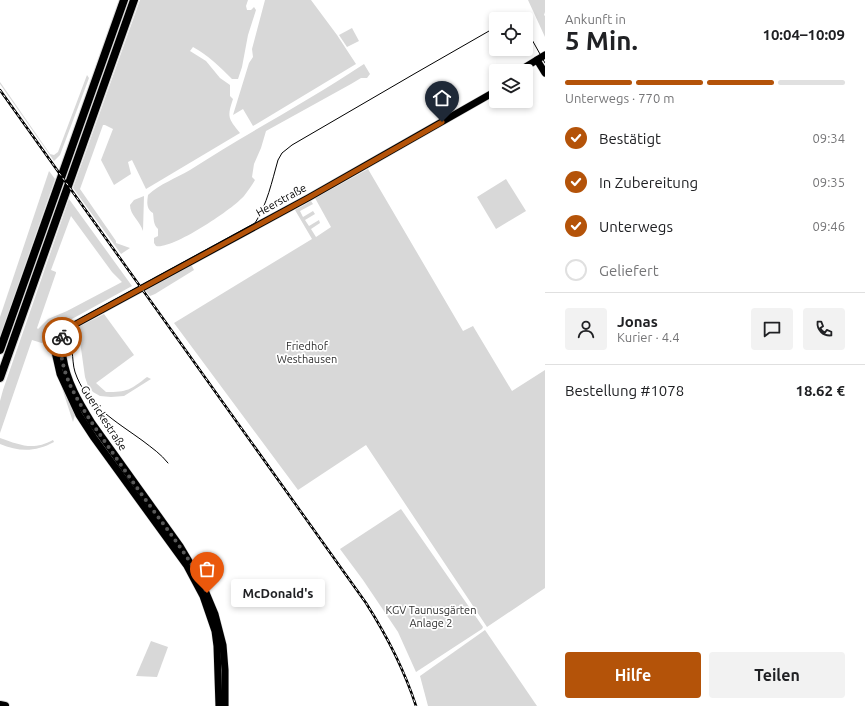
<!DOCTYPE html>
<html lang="de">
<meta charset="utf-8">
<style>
body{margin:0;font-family:Ubuntu,sans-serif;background:#f2f2f2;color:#202124;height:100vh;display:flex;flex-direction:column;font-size:15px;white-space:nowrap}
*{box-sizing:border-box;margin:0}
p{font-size:13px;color:#757577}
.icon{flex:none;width:22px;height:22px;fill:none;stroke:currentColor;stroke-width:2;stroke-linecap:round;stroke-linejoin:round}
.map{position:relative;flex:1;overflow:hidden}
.panel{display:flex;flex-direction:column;background:#fff;width:320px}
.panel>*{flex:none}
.tools{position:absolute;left:489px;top:12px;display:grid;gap:8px}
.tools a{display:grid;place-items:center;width:44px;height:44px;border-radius:4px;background:#fff;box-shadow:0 2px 6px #0003;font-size:20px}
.pin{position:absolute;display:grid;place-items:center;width:34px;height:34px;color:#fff;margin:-41px -17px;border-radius:50% 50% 50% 0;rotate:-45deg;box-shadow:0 0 4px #0007}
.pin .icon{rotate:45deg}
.courier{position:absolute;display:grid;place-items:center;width:40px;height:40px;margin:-20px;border:3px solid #b45309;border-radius:50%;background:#fff;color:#222;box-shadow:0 1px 5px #0007}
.bubble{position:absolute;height:28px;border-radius:4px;background:#fff;box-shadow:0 2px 6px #0003;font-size:13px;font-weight:700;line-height:28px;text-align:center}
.head em{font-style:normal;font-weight:700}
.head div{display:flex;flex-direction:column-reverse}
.head{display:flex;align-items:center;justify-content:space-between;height:68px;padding:0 20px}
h1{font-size:26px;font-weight:700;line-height:30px}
.bar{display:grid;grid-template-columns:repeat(4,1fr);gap:6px 4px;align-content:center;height:48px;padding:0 20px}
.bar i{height:5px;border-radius:3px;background:#e0e0e0}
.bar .current{background:#b45309}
.bar p{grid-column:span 4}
.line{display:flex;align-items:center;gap:10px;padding:0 20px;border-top:1px solid #e0e0e0}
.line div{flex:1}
.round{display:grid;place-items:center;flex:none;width:42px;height:42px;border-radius:4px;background:#f2f2f2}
ol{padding:0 20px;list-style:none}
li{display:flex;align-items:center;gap:12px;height:44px}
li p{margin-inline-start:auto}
li .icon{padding:4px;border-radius:50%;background:#b45309;color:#fff;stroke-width:4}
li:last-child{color:#757577}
li i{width:22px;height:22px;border:2px solid #e0e0e0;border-radius:50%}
.button{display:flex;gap:8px;margin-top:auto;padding:8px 20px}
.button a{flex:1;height:46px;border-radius:4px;background:#b45309;color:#fff;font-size:16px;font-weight:700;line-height:46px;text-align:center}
.button a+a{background:#f2f2f2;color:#202124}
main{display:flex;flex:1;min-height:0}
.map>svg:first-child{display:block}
</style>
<main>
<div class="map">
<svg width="545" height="706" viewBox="0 0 545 706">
<rect width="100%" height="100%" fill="#fff"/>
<g fill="#d8d8d8" fill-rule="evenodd">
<path d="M140 0H248L246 6 247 10H251L254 7 256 10 248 35 242 67 238 79H232C220 67 208 55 193 47L190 51 206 61 220 78 230 85V96L233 99C227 117 228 118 240 133L146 189 132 160 128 162 131 174 114 185 101 160 113 129 105 125H103L80 189 116 241V243L130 248 121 254 73 188Z"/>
<path d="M265 0H311L337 35 356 64 253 126 243 109 233 115 249 63 253 57 252 49Z"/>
<path d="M528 0H545V12L544 15 545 16V37Z"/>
<path d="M352 28 359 41 347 47 339 35Z"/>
<path d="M364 64 370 74 367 78H361L351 84 266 131 261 148 254 164 252 177 255 180C252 185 248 191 244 196 233 209 172 250 156 246L154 243V238L158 236V229C153 224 154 220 153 213 146 209 147 202 148 195 160 184 176 178 190 170 247 133 307 102 364 64Z"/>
<path d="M87 75 89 78 60 155 54 161 0 84V82L50 154 54 155 58 152Z"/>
<path d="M368 169 463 331 473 326 512 391 545 370V588L487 627 366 445 298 490 174 323 312 239 295 210 311 201 313 204 300 211 303 217 313 211 315 214 305 220 309 226 319 220 320 223 311 229 316 237 331 227 315 198Z"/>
<path d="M49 171 55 179 0 336V317Z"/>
<path d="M506 179 526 211 496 229 477 197Z"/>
<path d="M144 196 143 231C140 221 130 215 130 205L134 200Z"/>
<path d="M69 199 132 286 70 320H58L54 323 60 377 75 415 73 422 48 345 32 340 0 433V401L3 390ZM71 216 112 272 122 282 67 311 48 319 38 329 37 328 56 273V272L51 270Z"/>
<path d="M191 264 194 270 155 294 150 296 145 290Z"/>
<path d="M104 314 134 355 96 383 106 392C128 392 130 390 147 377L151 379 124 396 111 397 100 396 93 392 88 386 85 377 78 327Z"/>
<path d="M0 438C20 445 33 451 53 440L54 442C36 452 19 452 0 444Z"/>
<path d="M401 509 483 627 482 629 416 672 398 632 363 580 340 549Z"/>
<path d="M485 630 537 706H428L420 676Z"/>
<path d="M151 641 168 647 157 677 136 676Z"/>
</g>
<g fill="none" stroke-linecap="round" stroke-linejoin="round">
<defs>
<g id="major">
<path d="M537 60 545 73"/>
<path d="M519 71 545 55"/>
<path d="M74 325H56L52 332 53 343 60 374 79 415 94 438 187 566 203 596 215 631 217 646 219 706"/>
<path d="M225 706V670L223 645 215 614 202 583 180 546 92 423C79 402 67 382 63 357 61 350 59 342 63 336 65 331 70 328 74 325L308 198 496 91"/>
</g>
<g id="highway">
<path d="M0 350 124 0"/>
<path d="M0 378 134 0"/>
<path d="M0 705 5 706"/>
</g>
</defs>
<use href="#major" stroke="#dbdbdb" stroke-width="8"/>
<use href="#highway" stroke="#dbdbdb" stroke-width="10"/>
<use href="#major" stroke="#000" stroke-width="7"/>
<use href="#highway" stroke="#000" stroke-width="8"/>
<g stroke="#000" stroke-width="1">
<path d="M526 29 545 63"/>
<path d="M168 463C161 454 152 448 143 441 117 422 86 405 75 372 73 366 73 358 72 351 70 338 70 327 81 318L255 223C267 205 272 181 278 160L282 153 292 145 414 74 496 27"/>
</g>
<defs>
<path id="rail" d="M0 90 366 603C387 636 404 669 416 706"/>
</defs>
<use href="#rail" stroke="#000" stroke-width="2.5"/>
<use href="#rail" stroke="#fff" stroke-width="1" stroke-dasharray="3" stroke-linecap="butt"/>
</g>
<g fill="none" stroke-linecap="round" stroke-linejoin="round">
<path stroke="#595959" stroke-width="4" stroke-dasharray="0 7.2" d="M62 337C58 352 65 374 71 387 82 409 96 429 110 449 128 475 146 501 165 526 180 547 196 568 207 593"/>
<path stroke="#b45309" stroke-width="5" d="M62 337 67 331 74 325 308 198 442 122"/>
</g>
<g text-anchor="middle" stroke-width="3.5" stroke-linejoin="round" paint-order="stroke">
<g font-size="11" fill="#000" stroke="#fff">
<text transform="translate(281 200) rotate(-29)" y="4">Heerstraße</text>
<text transform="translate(104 418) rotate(57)" y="4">Guerickestraße</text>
</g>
<g font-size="11" fill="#2f2f2f" stroke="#fff">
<text x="307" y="350">Friedhof<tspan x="307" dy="13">Westhausen</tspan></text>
<text x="431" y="614">KGV Taunusgärten<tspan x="431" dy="13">Anlage 2</tspan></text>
</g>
</g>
</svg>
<div class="tools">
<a><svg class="icon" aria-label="locate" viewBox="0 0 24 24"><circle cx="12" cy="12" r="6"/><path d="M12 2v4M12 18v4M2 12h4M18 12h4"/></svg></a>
<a><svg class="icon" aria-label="layers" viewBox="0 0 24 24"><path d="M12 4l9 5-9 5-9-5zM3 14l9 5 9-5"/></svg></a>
</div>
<div class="pin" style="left:207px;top:593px;background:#ea580c"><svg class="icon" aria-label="bag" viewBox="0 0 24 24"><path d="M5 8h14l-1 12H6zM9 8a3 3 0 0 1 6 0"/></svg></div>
<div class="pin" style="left:442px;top:122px;background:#1f2937"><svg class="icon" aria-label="home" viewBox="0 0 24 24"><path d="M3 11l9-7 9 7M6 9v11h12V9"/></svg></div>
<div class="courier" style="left:62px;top:337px"><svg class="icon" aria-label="bike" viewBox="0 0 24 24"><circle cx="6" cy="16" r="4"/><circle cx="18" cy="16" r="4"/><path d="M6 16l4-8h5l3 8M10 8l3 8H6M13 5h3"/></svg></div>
<div class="bubble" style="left:231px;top:579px;width:94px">McDonald's</div>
</div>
<section class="panel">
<div class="head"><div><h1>5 Min.</h1><p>Ankunft in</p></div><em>10:04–10:09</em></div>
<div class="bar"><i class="current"></i><i class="current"></i><i class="current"></i><i></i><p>Unterwegs · 770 m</p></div>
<ol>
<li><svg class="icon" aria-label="check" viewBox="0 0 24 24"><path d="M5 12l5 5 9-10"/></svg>Bestätigt<p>09:34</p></li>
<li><svg class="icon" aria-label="check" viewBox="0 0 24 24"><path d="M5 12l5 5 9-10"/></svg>In Zubereitung<p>09:35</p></li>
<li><svg class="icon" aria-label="check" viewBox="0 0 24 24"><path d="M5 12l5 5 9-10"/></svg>Unterwegs<p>09:46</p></li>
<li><i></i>Geliefert</li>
</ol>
<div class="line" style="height:72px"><a class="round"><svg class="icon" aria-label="person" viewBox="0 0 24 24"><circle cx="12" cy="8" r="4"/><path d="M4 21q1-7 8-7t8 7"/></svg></a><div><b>Jonas</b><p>Kurier · 4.4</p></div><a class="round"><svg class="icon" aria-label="chat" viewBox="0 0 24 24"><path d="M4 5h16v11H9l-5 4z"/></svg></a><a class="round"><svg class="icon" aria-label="phone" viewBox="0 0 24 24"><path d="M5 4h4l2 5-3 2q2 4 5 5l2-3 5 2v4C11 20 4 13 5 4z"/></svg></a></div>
<div class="line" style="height:52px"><div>Bestellung #1078</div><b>18.62 €</b></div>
<div class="button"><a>Hilfe</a><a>Teilen</a></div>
</section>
</main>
